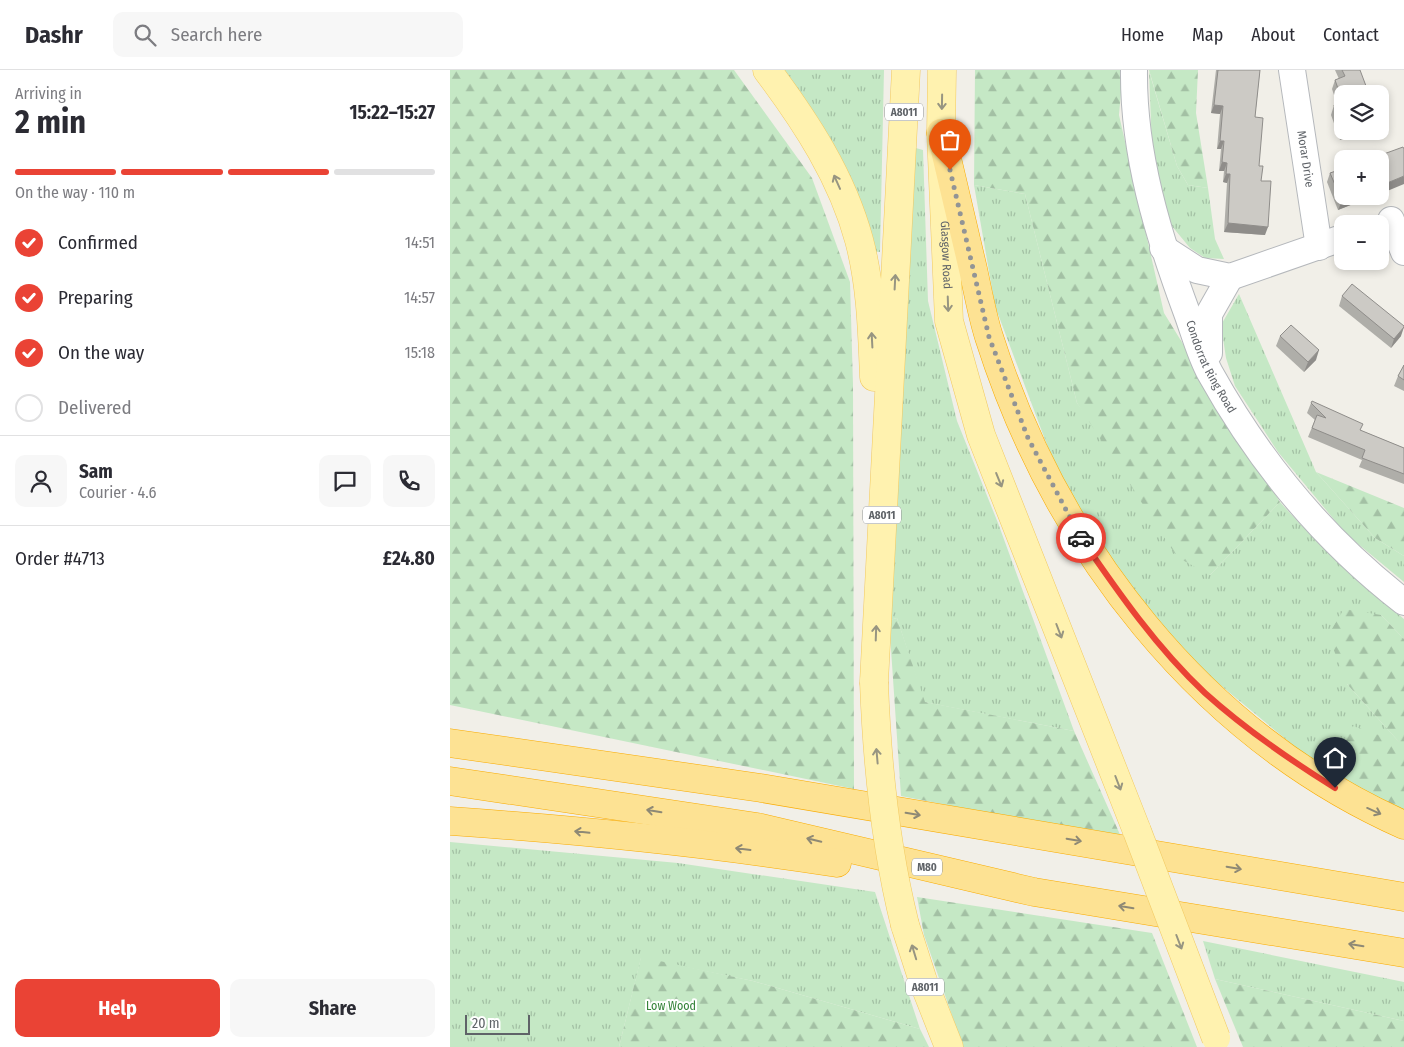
<!DOCTYPE html>
<meta charset="utf-8">
<style>
body{margin:0;font-family:"Fira Sans Condensed",sans-serif;background:#f7f7f7;color:#2b2b33;height:100vh;display:flex;flex-direction:column;font-size:19px;white-space:nowrap}
*{box-sizing:border-box;margin:0}
p{font-size:16px;color:#7c7c81}
.icon{flex:none;width:28px;height:28px;fill:none;stroke:currentColor;stroke-width:2;stroke-linecap:round;stroke-linejoin:round}
.map{position:relative;flex:1;overflow:hidden}
.side{display:flex;flex-direction:column;background:#fff;width:450px}
.side>*{flex:none}
.tools{position:absolute;left:884px;top:15px;display:grid;gap:10px}
.tools a{display:grid;place-items:center;width:55px;height:55px;border-radius:10px;background:#fff;box-shadow:0 2px 8px #0003;font-size:25px}
.scale{position:absolute;left:15px;bottom:12px;width:65px;box-sizing:border-box;padding-left:5px;border:2px solid #5f6368;border-top:0;font-size:14px;line-height:18px;white-space:nowrap;color:#5f6368;-webkit-text-stroke:4px #fff;paint-order:stroke}
.pin{position:absolute;display:grid;place-items:center;width:42px;height:42px;color:#fff;margin:-51px -21px;border-radius:50% 50% 50% 0;rotate:-45deg;box-shadow:0 0 5px #0007}
.pin .icon{rotate:45deg}
.courier{position:absolute;display:grid;place-items:center;width:50px;height:50px;margin:-25px;border:4px solid #ea4335;border-radius:50%;background:#fff;color:#222;box-shadow:0 1px 6px #0007}
.headline em{font-style:normal;font-weight:700}
.headline div{display:flex;flex-direction:column-reverse}
.headline{display:flex;align-items:center;justify-content:space-between;height:85px;padding:0 15px}
h1{font-size:32px;font-weight:700;line-height:38px}
.bar{display:grid;grid-template-columns:repeat(4,1fr);gap:8px 5px;align-content:center;height:60px;padding:0 15px}
.bar i{height:6px;border-radius:4px;background:#e1e1e2}
.bar .selected{background:#ea4335}
.bar p{grid-column:span 4}
.line{display:flex;align-items:center;gap:12px;padding:0 15px;border-top:1px solid #e1e1e2}
.line div{flex:1}
.round{display:grid;place-items:center;flex:none;width:52px;height:52px;border-radius:10px;background:#f7f7f7}
ol{padding:0 15px;list-style:none}
li{display:flex;align-items:center;gap:15px;height:55px}
li p{margin-inline-start:auto}
li .icon{padding:5px;border-radius:50%;background:#ea4335;color:#fff;stroke-width:4}
li:last-child{color:#7c7c81}
li i{width:28px;height:28px;border:2px solid #e1e1e2;border-radius:50%}
.button{display:flex;gap:10px;margin-top:auto;padding:10px 15px}
.button a{flex:1;height:58px;border-radius:10px;background:#ea4335;color:#fff;font-size:20px;font-weight:700;line-height:58px;text-align:center}
.button a+a{background:#f7f7f7;color:#2b2b33}
header{display:flex;align-items:center;gap:30px;box-sizing:border-box;height:70px;padding:0 25px;background:#fff;border-bottom:1px solid #e1e1e2}
header strong{font-size:24px}
nav{display:flex;gap:28px;margin-inline-start:auto;font-size:18px}
.search{width:350px;height:45px;background:#f7f7f7;display:flex;align-items:center;gap:12px;box-sizing:border-box;padding:0 18px;border-radius:10px;color:#7c7c81;font-size:19px}
main{display:flex;flex:1;min-height:0}
.map>svg:first-child{display:block}
</style>
<header>
<strong>Dashr</strong>
<div class="search"><svg class="icon" aria-label="search" viewBox="0 0 24 24"><circle cx="10" cy="10" r="6"/><path d="M15 15l6 6"/></svg>Search here</div>
<nav><a>Home</a><a>Map</a><a>About</a><a>Contact</a></nav>
</header>
<main>
<section class="side">
<div class="headline"><div><h1>2 min</h1><p>Arriving in</p></div><em>15:22–15:27</em></div>
<div class="bar"><i class="selected"></i><i class="selected"></i><i class="selected"></i><i></i><p>On the way · 110 m</p></div>
<ol>
<li><svg class="icon" aria-label="check" viewBox="0 0 24 24"><path d="M5 12l5 5 9-10"/></svg>Confirmed<p>14:51</p></li>
<li><svg class="icon" aria-label="check" viewBox="0 0 24 24"><path d="M5 12l5 5 9-10"/></svg>Preparing<p>14:57</p></li>
<li><svg class="icon" aria-label="check" viewBox="0 0 24 24"><path d="M5 12l5 5 9-10"/></svg>On the way<p>15:18</p></li>
<li><i></i>Delivered</li>
</ol>
<div class="line" style="height:90px"><a class="round"><svg class="icon" aria-label="person" viewBox="0 0 24 24"><circle cx="12" cy="8" r="4"/><path d="M4 21q1-7 8-7t8 7"/></svg></a><div><b>Sam</b><p>Courier · 4.6</p></div><a class="round"><svg class="icon" aria-label="chat" viewBox="0 0 24 24"><path d="M4 5h16v11H9l-5 4z"/></svg></a><a class="round"><svg class="icon" aria-label="phone" viewBox="0 0 24 24"><path d="M5 4h4l2 5-3 2q2 4 5 5l2-3 5 2v4C11 20 4 13 5 4z"/></svg></a></div>
<div class="line" style="height:65px"><div>Order #4713</div><b>£24.80</b></div>
<div class="button"><a>Help</a><a>Share</a></div>
</section>
<div class="map">
<svg width="954" height="977" viewBox="0 0 954 977">
<defs>
<pattern id="grass-tufts" width="24" height="20" patternUnits="userSpaceOnUse" patternTransform="scale(1.25)"><rect width="24" height="20" fill="#c5e8c5"/><path d="M3 7l-1-3M5 7V3M7 7l1-3M15 17l-1-3M17 17v-4M19 17l1-3" fill="none" stroke="#a3c0a4"/></pattern>
<pattern id="forest-firs" width="22" height="20" patternUnits="userSpaceOnUse" patternTransform="scale(1.25)"><rect width="22" height="20" fill="#c5e8c5"/><path d="M5 1l3.5 6h-7zM16 11l3.5 6h-7z" fill="#a3c0a4"/></pattern>
</defs>
<rect width="100%" height="100%" fill="#f1efe8"/>
<g fill="url(#grass-tufts)">
<path d="M322 0H434L430 182 418 181Z"/>
<path d="M699 1 727 96 738 115 758 118 765 169 774 189 755 188 740 178 721 155 702 79Z"/>
<path d="M462 77 473 80 478 231 507 351 548 453 624 661 474 632 447 548 439 550Z"/>
<path d="M524 115 575 124 627 333 760 505 830 432C868 475 910 513 954 549V569L931 545 897 614 950 673 873 700 740 590 652 482 603 391 545 236Z"/>
<path d="M789 224 866 402 925 468 954 486V512L896 464 828 382 785 316 776 288 771 255Z"/>
<path d="M0 772 228 793 425 822 470 959 303 911 191 888 169 977H0Z"/>
<path d="M753 871 954 912V951L765 909Z"/>
</g>
<g fill="url(#forest-firs)">
<path d="M0 0H284L362 108 400 212 403 315 404 719 0 635Z"/>
<path d="M525 0H673L669 45 714 243 830 432 760 505 727 487 627 333 575 124 524 115Z"/>
<path d="M699 0H748L746 43 758 118 738 115 727 96Z"/>
<path d="M866 402 954 438V486L925 468Z"/>
<path d="M894 539 931 545 954 569V742L873 700 903 656 949 672 897 614 878 565Z"/>
<path d="M447 548 475 632 624 661 672 769 451 726 439 550Z"/>
<path d="M467 827 702 863 747 977H513L474 865Z"/>
<path d="M191 887 303 911 470 959 479 977H169Z"/>
<path d="M765 909 954 951V977H793Z"/>
</g>
<g fill="none" stroke-linecap="round" stroke-linejoin="round">
<defs>
<g id="minor">
<path id="s1" d="M684 0C683 84 708 165 737 243 744 262 750 285 760 303 809 391 874 470 954 532"/>
<path id="s2" d="M842 0 869 177"/>
<path d="M941 150 954 182"/>
<path d="M713 178 747 200 780 207 892 168"/>
<path d="M759 283V244L780 207"/>
</g>
<g id="major">
<path d="M317 0C356 52 392 107 409 170 421 215 422 261 424 307"/>
<path id="s3" d="M492 0 491 63 499 251 531 365 687 761"/>
<path d="M424 612 456 0"/>
<path d="M455 855 473 911 499 977"/>
</g>
<g id="highway">
<path d="M491 63C502 108 512 154 523 199 528 222 532 245 539 267 606 477 750 664 954 755"/>
<path d="M0 673 311 718 954 827"/>
<path d="M0 711 307 757 584 822 954 883"/>
<path d="M0 751C130 760 259 773 387 793"/>
</g>
</defs>
<use href="#minor" stroke="#b5b8bc" stroke-width="28"/>
<use href="#major" stroke="#f2c960" stroke-width="29"/>
<use href="#highway" stroke="#f9ab00" stroke-width="29"/>
<use href="#minor" stroke="#fff" stroke-width="26"/>
<use href="#major" stroke="#fff2af" stroke-width="28"/>
<use href="#highway" stroke="#fde293" stroke-width="28"/>
<defs>
<g id="major-bridge">
<path d="M424 612C427 695 435 775 455 855"/>
<path d="M687 761 766 968"/>
</g>
</defs>
<use href="#major-bridge" stroke="#f2c960" stroke-width="29" stroke-linecap="butt"/>
<use href="#major-bridge" stroke="#fff2af" stroke-width="28"/>
</g>
<g fill="#afaea9">
<path d="M766 0H810L805 47 809 96 811 111 815 165 774 162 777 113 773 112 774 101H769L771 79H767L770 44 761 43Z"/>
<path d="M885 0H910L892 24V61H906L905 65 890 70 881 45 884 35 887 34 882 19 885 10 889 9Z"/>
<path d="M880 103 923 126 888 140 877 112Z"/>
<path d="M892 226 951 266 941 278 889 236Z"/>
<path d="M830 266 866 290 854 302 826 276Z"/>
<path d="M954 295V321L944 316 948 306Z"/>
<path d="M861 333 910 360 954 378V414L909 397 912 390 858 367 865 350 857 343Z"/>
</g>
<g fill="#8f8d8a">
<path d="M916 16 913 24H905L907 19Z"/>
<path d="M764 35 773 36 770 44 761 43Z"/>
<path d="M893 61H906L905 65 890 70Z"/>
<path d="M770 71H774L771 79H767Z"/>
<path d="M772 92 777 93 774 101H769Z"/>
<path d="M776 104H780L777 113 773 112Z"/>
<path d="M954 106V114L930 124V116Z"/>
<path d="M903 126H923L888 140 892 131Z"/>
<path d="M778 153 818 157 815 165 774 162Z"/>
<path d="M954 257 951 266 941 278 944 269Z"/>
<path d="M869 280 866 290 854 302 858 292Z"/>
</g>
<g fill="#cccac5" stroke="#8f8d8a">
<path d="M768 0H810L805 47 813 48 809 96H813L811 111H821L818 157 778 153 780 104H776L777 93 772 92 774 71H770L773 36 764 35Z"/>
<path d="M892 0H910L916 16 907 19 908 24H892V30L885 10 895 6Z"/>
<path d="M892 32V58L884 35Z"/>
<path d="M953 77 954 79V106L930 116V89H920Z"/>
<path d="M892 99V126H903L892 131 880 103Z"/>
<path d="M902 214 954 256V257L944 269 892 226Z"/>
<path d="M841 255 869 280 858 292 830 266Z"/>
<path d="M954 295V310L948 306Z"/>
<path d="M862 331 913 354 910 360 954 378V404L912 388 915 380 862 358 867 345 876 348 861 333Z"/>
</g>
<defs><path id="oneway-shaft" d="M-6 0H5M1.5-3L5.5 0L1.5 3" fill="none" stroke-width="1.6" stroke-linecap="round" stroke-linejoin="round" transform="scale(1.25)"/></defs>
<g stroke="#979581">
<use href="#oneway-shaft" transform="translate(492 32) rotate(91)"/>
<use href="#oneway-shaft" transform="translate(387 112) rotate(-114)"/>
<use href="#oneway-shaft" transform="translate(445 212) rotate(-87)"/>
<use href="#oneway-shaft" transform="translate(498 234) rotate(88)"/>
<use href="#oneway-shaft" transform="translate(422 270) rotate(-93)"/>
<use href="#oneway-shaft" transform="translate(549 410) rotate(68)"/>
<use href="#oneway-shaft" transform="translate(609 561) rotate(69)"/>
<use href="#oneway-shaft" transform="translate(426 563) rotate(-88)"/>
<use href="#oneway-shaft" transform="translate(427 686) rotate(-95)"/>
<use href="#oneway-shaft" transform="translate(668 713) rotate(69)"/>
<use href="#oneway-shaft" transform="translate(729 872) rotate(69)"/>
<use href="#oneway-shaft" transform="translate(464 882) rotate(-107)"/>
</g>
<g stroke="#8e8975">
<use href="#oneway-shaft" transform="translate(204 741) rotate(-171)"/>
<use href="#oneway-shaft" transform="translate(924 741) rotate(24)"/>
<use href="#oneway-shaft" transform="translate(463 744) rotate(9)"/>
<use href="#oneway-shaft" transform="translate(132 762) rotate(-174)"/>
<use href="#oneway-shaft" transform="translate(364 770) rotate(-167)"/>
<use href="#oneway-shaft" transform="translate(624 770) rotate(10)"/>
<use href="#oneway-shaft" transform="translate(293 779) rotate(-173)"/>
<use href="#oneway-shaft" transform="translate(784 798) rotate(10)"/>
<use href="#oneway-shaft" transform="translate(676 837) rotate(-171)"/>
<use href="#oneway-shaft" transform="translate(906 875) rotate(-171)"/>
</g>
<g fill="none" stroke-linecap="round" stroke-linejoin="round">
<path stroke="#929495" stroke-width="5" stroke-dasharray="0 9" d="M500 100 539 267 578 368 631 468"/>
<path stroke="#ea4335" stroke-width="6" d="M631 468C668 522 707 578 755 623 795 659 840 690 885 718"/>
</g>
<g text-anchor="middle" stroke-width="4" stroke-linejoin="round" paint-order="stroke">
<g fill="#fff" stroke="#8f9295" stroke-width="1">
<rect x="435" y="33.5" width="38" height="17" rx="4"/>
<rect x="413" y="436.5" width="38" height="17" rx="4"/>
<rect x="462" y="788.5" width="30" height="17" rx="4"/>
<rect x="456" y="908.5" width="38" height="17" rx="4"/>
</g>
<g font-size="11" font-weight="bold" fill="#5f6368">
<text x="454" y="46">A8011</text>
<text x="432" y="449">A8011</text>
<text x="477" y="801">M80</text>
<text x="475" y="921">A8011</text>
</g>
<g font-size="12" fill="#5f6368" stroke="#fff">
<text dy="4" stroke="none"><textPath href="#s2" startOffset="90">Morar Drive</textPath></text>
<text dy="4" stroke="none"><textPath href="#s3" startOffset="185">Glasgow Road</textPath></text>
<text dy="4" stroke="none"><textPath href="#s1" startOffset="309">Condorrat Ring Road</textPath></text>
</g>
<g font-size="12" fill="#348238" stroke="#fff">
<text x="221" y="940">Low Wood</text>
</g>
</g>
</svg>
<div class="tools">
<a><svg class="icon" aria-label="layers" viewBox="0 0 24 24"><path d="M12 4l9 5-9 5-9-5zM3 14l9 5 9-5"/></svg></a>
<a>+</a>
<a>−</a>
</div>
<div class="scale">20 m</div>
<div class="pin" style="left:500px;top:100px;background:#ea580c"><svg class="icon" aria-label="bag" viewBox="0 0 24 24"><path d="M5 8h14l-1 12H6zM9 8a3 3 0 0 1 6 0"/></svg></div>
<div class="pin" style="left:885px;top:718px;background:#1f2937"><svg class="icon" aria-label="home" viewBox="0 0 24 24"><path d="M3 11l9-7 9 7M6 9v11h12V9"/></svg></div>
<div class="courier" style="left:631px;top:468px"><svg class="icon" aria-label="car" viewBox="0 0 24 24"><path d="M5 17H2v-5l4-1 3-4h7l3 4 3 1v5h-3M9 17h6M6 11h13"/><circle cx="7" cy="17" r="2"/><circle cx="17" cy="17" r="2"/></svg></div>
</div>
</main>
